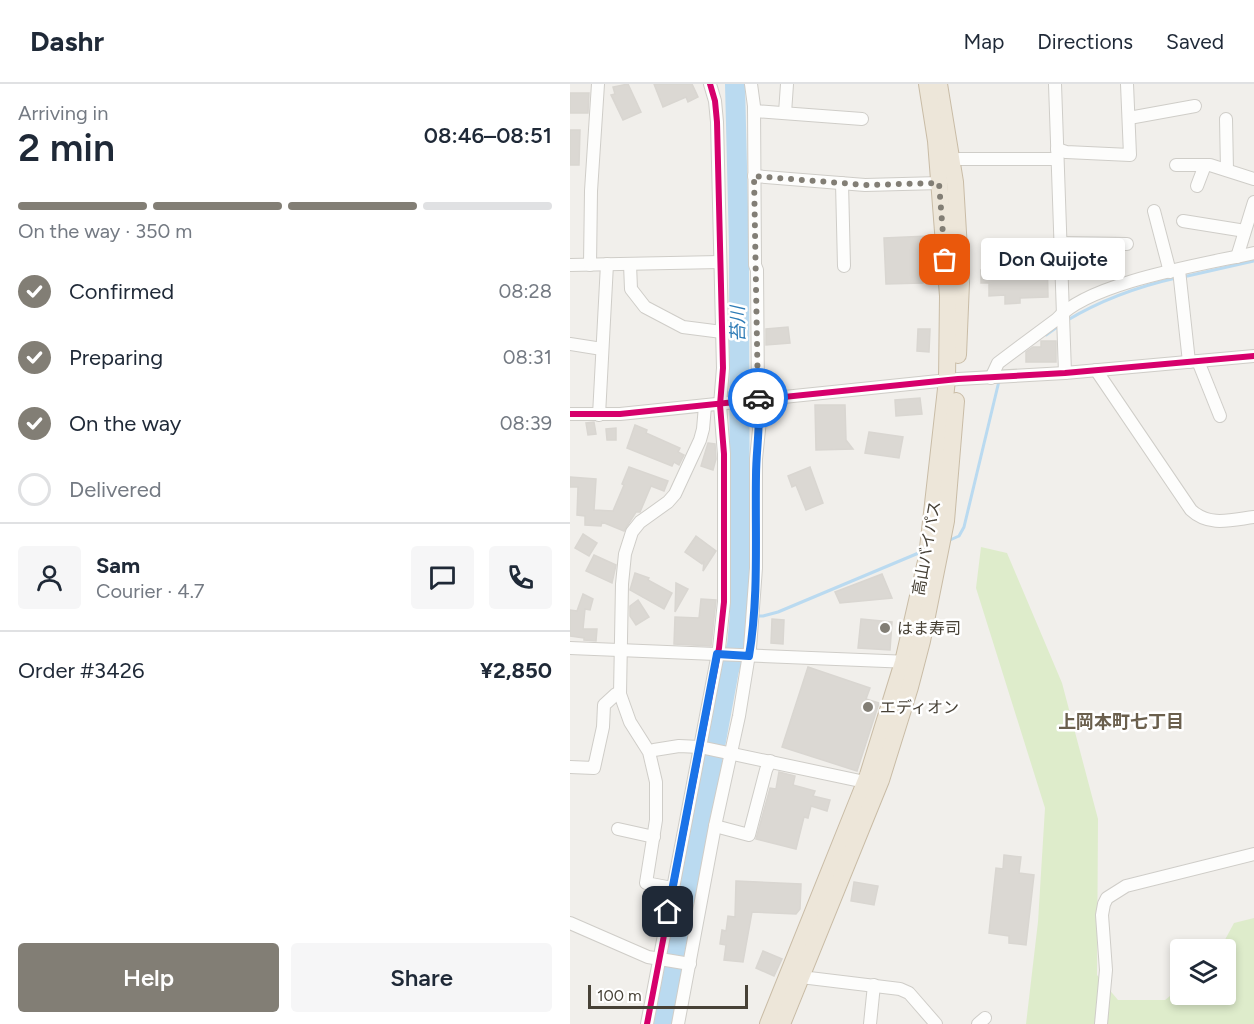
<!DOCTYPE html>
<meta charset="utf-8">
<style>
body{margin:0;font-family:Figtree,"Noto Sans JP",sans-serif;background:#f6f6f7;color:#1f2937;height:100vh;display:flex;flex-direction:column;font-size:22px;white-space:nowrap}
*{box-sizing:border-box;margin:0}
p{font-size:20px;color:#747a83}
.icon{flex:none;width:33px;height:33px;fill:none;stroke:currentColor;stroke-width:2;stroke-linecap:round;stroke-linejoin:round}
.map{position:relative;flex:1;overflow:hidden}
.panel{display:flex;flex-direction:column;background:#fff;width:570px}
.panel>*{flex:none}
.buttons{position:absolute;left:600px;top:855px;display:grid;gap:12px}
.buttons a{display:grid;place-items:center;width:66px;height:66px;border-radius:6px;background:#fff;box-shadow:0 3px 9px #0003;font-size:30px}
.scale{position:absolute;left:18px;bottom:15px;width:160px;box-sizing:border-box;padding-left:6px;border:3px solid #474136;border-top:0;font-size:16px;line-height:21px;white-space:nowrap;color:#474136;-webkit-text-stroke:4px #fff;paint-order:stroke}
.pin{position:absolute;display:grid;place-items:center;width:51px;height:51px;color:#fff;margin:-26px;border-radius:12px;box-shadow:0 3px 9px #0006}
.courier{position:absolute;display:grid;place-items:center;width:60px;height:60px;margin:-30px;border:4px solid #1a73e8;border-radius:50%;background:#fff;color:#222;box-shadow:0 2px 8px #0007}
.bubble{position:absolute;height:42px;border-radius:6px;background:#fff;box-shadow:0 3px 9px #0003;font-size:20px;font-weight:600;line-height:42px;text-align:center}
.summary em{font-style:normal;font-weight:600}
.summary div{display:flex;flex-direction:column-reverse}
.summary{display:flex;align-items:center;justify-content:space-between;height:102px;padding:0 18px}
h1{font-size:39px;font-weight:600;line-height:45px}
.bar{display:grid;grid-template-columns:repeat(4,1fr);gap:9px 6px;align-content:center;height:72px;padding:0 18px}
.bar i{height:8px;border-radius:4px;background:#e0e1e3}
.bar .active{background:#827e75}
.bar p{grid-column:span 4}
.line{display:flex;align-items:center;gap:15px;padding:0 18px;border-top:2px solid #e0e1e3}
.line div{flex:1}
.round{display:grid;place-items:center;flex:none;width:63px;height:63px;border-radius:6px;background:#f6f6f7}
ol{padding:0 18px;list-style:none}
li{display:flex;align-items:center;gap:18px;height:66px}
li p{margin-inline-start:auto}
li .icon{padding:6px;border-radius:50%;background:#827e75;color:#fff;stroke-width:4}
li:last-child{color:#747a83}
li i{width:33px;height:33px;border:3px solid #e0e1e3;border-radius:50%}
.primary-button{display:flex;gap:12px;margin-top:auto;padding:12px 18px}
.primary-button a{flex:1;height:69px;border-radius:6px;background:#827e75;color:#fff;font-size:24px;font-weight:600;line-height:69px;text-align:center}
.primary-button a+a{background:#f6f6f7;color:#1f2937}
header{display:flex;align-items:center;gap:36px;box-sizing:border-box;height:84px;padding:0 30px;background:#fff;border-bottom:2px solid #e0e1e3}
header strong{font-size:28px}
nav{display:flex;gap:33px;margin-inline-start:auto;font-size:21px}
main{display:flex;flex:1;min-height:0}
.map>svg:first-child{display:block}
</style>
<header>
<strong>Dashr</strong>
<nav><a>Map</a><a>Directions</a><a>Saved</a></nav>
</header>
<main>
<section class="panel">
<div class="summary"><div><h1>2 min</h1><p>Arriving in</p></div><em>08:46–08:51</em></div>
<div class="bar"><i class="active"></i><i class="active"></i><i class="active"></i><i></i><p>On the way · 350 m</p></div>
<ol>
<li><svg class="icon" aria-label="check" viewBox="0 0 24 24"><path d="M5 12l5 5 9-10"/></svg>Confirmed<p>08:28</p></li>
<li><svg class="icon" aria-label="check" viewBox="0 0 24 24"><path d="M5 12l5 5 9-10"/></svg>Preparing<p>08:31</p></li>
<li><svg class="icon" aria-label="check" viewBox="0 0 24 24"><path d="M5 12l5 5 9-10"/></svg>On the way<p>08:39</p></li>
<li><i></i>Delivered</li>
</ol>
<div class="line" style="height:108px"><a class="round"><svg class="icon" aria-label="person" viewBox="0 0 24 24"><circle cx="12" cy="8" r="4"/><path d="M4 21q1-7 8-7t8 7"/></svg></a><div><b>Sam</b><p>Courier · 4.7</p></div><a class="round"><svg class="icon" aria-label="chat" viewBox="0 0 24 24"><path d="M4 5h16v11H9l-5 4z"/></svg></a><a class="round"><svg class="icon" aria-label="phone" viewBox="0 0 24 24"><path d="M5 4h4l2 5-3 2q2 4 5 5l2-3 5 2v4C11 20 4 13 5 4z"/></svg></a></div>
<div class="line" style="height:78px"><div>Order #3426</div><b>¥2,850</b></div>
<div class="primary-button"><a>Help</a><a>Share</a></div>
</section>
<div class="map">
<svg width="684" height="940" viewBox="0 0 684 940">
<rect width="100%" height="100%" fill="#f1efeb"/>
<path fill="#deeccb" d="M411 463 437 469 492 599 528 735 527 891 548 916H595L610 904V910H656V866L650 865 664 839 684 834V940H456L468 838 475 724 406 504Z"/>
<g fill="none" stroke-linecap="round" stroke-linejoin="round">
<g stroke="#badaf0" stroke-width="3">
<path d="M613 193 684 177"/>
<path d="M496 237C531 216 566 203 606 194"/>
<path d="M476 251 490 241"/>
<path d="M380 456 389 452 394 443 429 297"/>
<path d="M170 530 178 531"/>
<path d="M185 532H193L208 528 351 468"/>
</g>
<path stroke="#badaf0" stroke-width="20" d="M94 940 159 586 167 561 170 530 169 164 165 0"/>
</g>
<g fill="#dbd8d3" stroke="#d9d6d1" stroke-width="1.5">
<path d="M58 0 71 28 53 36 41 11 45 10 43 3Z"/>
<path d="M84 0H122L128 13 118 18 116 13 93 23Z"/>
<path d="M0 9H19L18 29H0Z"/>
<path d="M0 46H10L9 81H0Z"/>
<path d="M358 152 360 191 353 192V199L316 200 314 154Z"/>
<path d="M477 168 478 213 450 214V219L435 220V211L419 212V199H411V186H417V170Z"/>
<path d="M218 243 220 259 196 261V245Z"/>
<path d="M348 245H360L359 268 347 267Z"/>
<path d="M471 257H486V278H456V268L463 263H471Z"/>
<path d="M350 314 352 330 326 332 325 316Z"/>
<path d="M245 321H275L276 356 283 365 246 366Z"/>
<path d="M24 338 26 350 18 351 16 339Z"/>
<path d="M65 341 77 346 76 349 110 364 108 368 114 371 109 381 104 378 102 382 57 364Z"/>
<path d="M46 344V356H37L36 345Z"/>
<path d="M299 348 333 353 329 374 295 369Z"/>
<path d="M138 359 145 360 146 375 143 386 131 382Z"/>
<path d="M59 383 98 397 94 407 81 402 70 428H66L54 447 32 438 31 442 15 441V432L7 431 8 403H0V393L26 395 24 426 43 427 54 401 52 400Z"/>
<path d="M240 383 253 419 236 426 226 401 222 403 218 392Z"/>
<path d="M13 450 27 459 19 472 5 464Z"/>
<path d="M126 452 146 467 133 487 134 477 132 480 115 468Z"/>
<path d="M24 471 46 481 42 499 16 487Z"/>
<path d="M65 489 79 494 78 496 102 509 94 525 60 506Z"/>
<path d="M312 490 322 514 270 519 265 508Z"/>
<path d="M106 499 118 505 105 528Z"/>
<path d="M13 510 23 515 20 526 15 525 13 545H27L26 557 14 556V554L0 552V526L7 527Z"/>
<path d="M131 515 146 516 141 562 104 560 105 533 129 534Z"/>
<path d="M68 516 79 533 66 541 60 532V522Z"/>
<path d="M202 535 214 536 213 560 201 559Z"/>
<path d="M291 535 322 538 320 566 288 564Z"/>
<path d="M238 583 300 604 296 615 309 619 287 687 212 663Z"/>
<path d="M209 688 225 692 223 701 245 707 243 712 260 716 257 727 241 722 238 734 234 733 226 765 186 755 200 704 206 705Z"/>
<path d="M434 771 451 773 449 789 464 791 456 861 439 859V852L419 849 426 784 433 785Z"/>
<path d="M166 797 231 800 230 825 226 830 182 828 173 878 154 876 156 861 150 860 152 846 156 847 158 832 165 833Z"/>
<path d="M284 798 308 802 304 821 281 817Z"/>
<path d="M193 867 212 875 204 892 186 884Z"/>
</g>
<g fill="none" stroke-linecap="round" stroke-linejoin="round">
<defs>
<g id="minor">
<path d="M485 0 495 289"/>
<path d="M184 27 292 35"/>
<path d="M215 29 217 0"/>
<path d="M559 34 625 22"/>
<path d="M656 35 657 86"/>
<path d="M487 65 496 68 560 71 557 0"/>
<path d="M389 75H487"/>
<path d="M606 81H640L684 95"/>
<path d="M184 92 295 101 370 99"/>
<path d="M272 99 274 182"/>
<path d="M627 102 635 81"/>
<path d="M584 127 600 188"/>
<path d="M613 137 669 146 674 149"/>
<path d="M490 159 557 160"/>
<path d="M667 173 684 118"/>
<path d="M60 180 61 205 75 223 113 243 152 248"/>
<path d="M0 181 150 178"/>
<path d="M20 181 21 107 28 0"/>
<path d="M609 186 619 278"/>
<path d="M0 260 32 265"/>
<path d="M628 277 650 332"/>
<path d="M526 286 621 426C639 443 661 436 684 433"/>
<path d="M421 294 428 279 487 235C519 198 635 180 684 169"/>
<path d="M0 330H50L388 295 495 289 684 272"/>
<path d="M29 331 37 180"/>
<path d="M0 564 340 578"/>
<path d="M84 666 109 662 130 663 295 698"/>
<path d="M0 683 24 684 33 643 34 621 46 610H50"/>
<path d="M145 742 179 751 196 686 200 677"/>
<path d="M48 745 84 753"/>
<path d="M102 804 76 799 86 736V698L79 668 60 638 50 610 52 500 55 470 62 448 70 438 98 418 105 410 130 356 133 345 135 322"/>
<path d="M0 839 78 873 120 880"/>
<path d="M231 893 330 905 339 909 366 940"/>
<path d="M77 940 149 564 154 518V370L150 321 153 284 147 38 145 17 140 0"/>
<path d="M108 940 145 742 169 632 180 564 186 484V375L190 336 188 316 187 186 185 181 184 22 181 0"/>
<path d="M300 940 304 901"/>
<path d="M408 940 415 934"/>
<path d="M531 940 536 886 532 831 534 820 537 814 556 802 684 770"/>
</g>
<g id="highway">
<path d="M369 0 385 98 391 199 388 271"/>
<path d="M198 940 298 691 333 578 357 473 377 296 378 212 366 57 357 0"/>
<path d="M212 940 311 696 340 603 352 557 376 437 386 317"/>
</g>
</defs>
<use href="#minor" stroke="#cfcdc8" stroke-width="14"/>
<use href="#highway" stroke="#c9bca6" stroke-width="18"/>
<use href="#minor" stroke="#fdfdfc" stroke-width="12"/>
<use href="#highway" stroke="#ede6d9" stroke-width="16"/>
<defs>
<g id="cycleway">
<path d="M0 330H50L388 295 495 289 684 272"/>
<path d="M77 940 149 564 154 518V370L150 321 153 284 147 38 145 17 140 0"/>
</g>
</defs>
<use href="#cycleway" stroke="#fff" stroke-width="10"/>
<use href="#cycleway" stroke="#d6006c" stroke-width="6"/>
</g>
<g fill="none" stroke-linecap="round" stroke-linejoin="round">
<path stroke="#827e75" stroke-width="6" stroke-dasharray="0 10.8" d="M188 314 184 92 295 101 369 99 375 176"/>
<path stroke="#1a73e8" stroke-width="8" d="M98 828 147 570 179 572C189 513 185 452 186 392 186 366 191 340 188 314"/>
</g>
<g fill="#827e75" stroke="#fff" stroke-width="2">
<circle cx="315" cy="544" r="6"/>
<circle cx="298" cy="623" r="6"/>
</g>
<g text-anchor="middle" stroke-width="5" stroke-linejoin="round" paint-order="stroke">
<g font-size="16" fill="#474136" stroke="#fff">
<text transform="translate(356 464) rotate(-80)" y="6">高山バイパス</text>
</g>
<g font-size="16" fill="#474136" stroke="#fff" text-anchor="start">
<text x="327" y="550">はま寿司</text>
<text x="310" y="629">エディオン</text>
</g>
<g font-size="18" font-style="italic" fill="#2d7bb6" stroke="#fff">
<text transform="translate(168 240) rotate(-91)" y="6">苔川</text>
</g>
<g font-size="18" font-weight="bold" fill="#6a5f4d" stroke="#fff">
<text x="551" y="644">上岡本町七丁目</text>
</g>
</g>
</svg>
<div class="buttons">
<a><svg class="icon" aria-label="layers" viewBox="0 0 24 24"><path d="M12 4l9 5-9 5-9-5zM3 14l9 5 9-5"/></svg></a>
</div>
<div class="scale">100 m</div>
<div class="pin" style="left:375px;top:176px;background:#ea580c"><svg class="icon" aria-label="bag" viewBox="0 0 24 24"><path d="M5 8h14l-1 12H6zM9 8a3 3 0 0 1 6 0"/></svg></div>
<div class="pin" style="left:98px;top:828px;background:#1f2937"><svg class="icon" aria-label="home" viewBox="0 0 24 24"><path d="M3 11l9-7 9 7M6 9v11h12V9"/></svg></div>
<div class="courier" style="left:188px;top:314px"><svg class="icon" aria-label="car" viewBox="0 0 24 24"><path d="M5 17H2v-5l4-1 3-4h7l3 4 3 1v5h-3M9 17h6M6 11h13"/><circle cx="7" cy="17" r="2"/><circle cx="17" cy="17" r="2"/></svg></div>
<div class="bubble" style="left:411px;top:154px;width:144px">Don Quijote</div>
</div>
</main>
